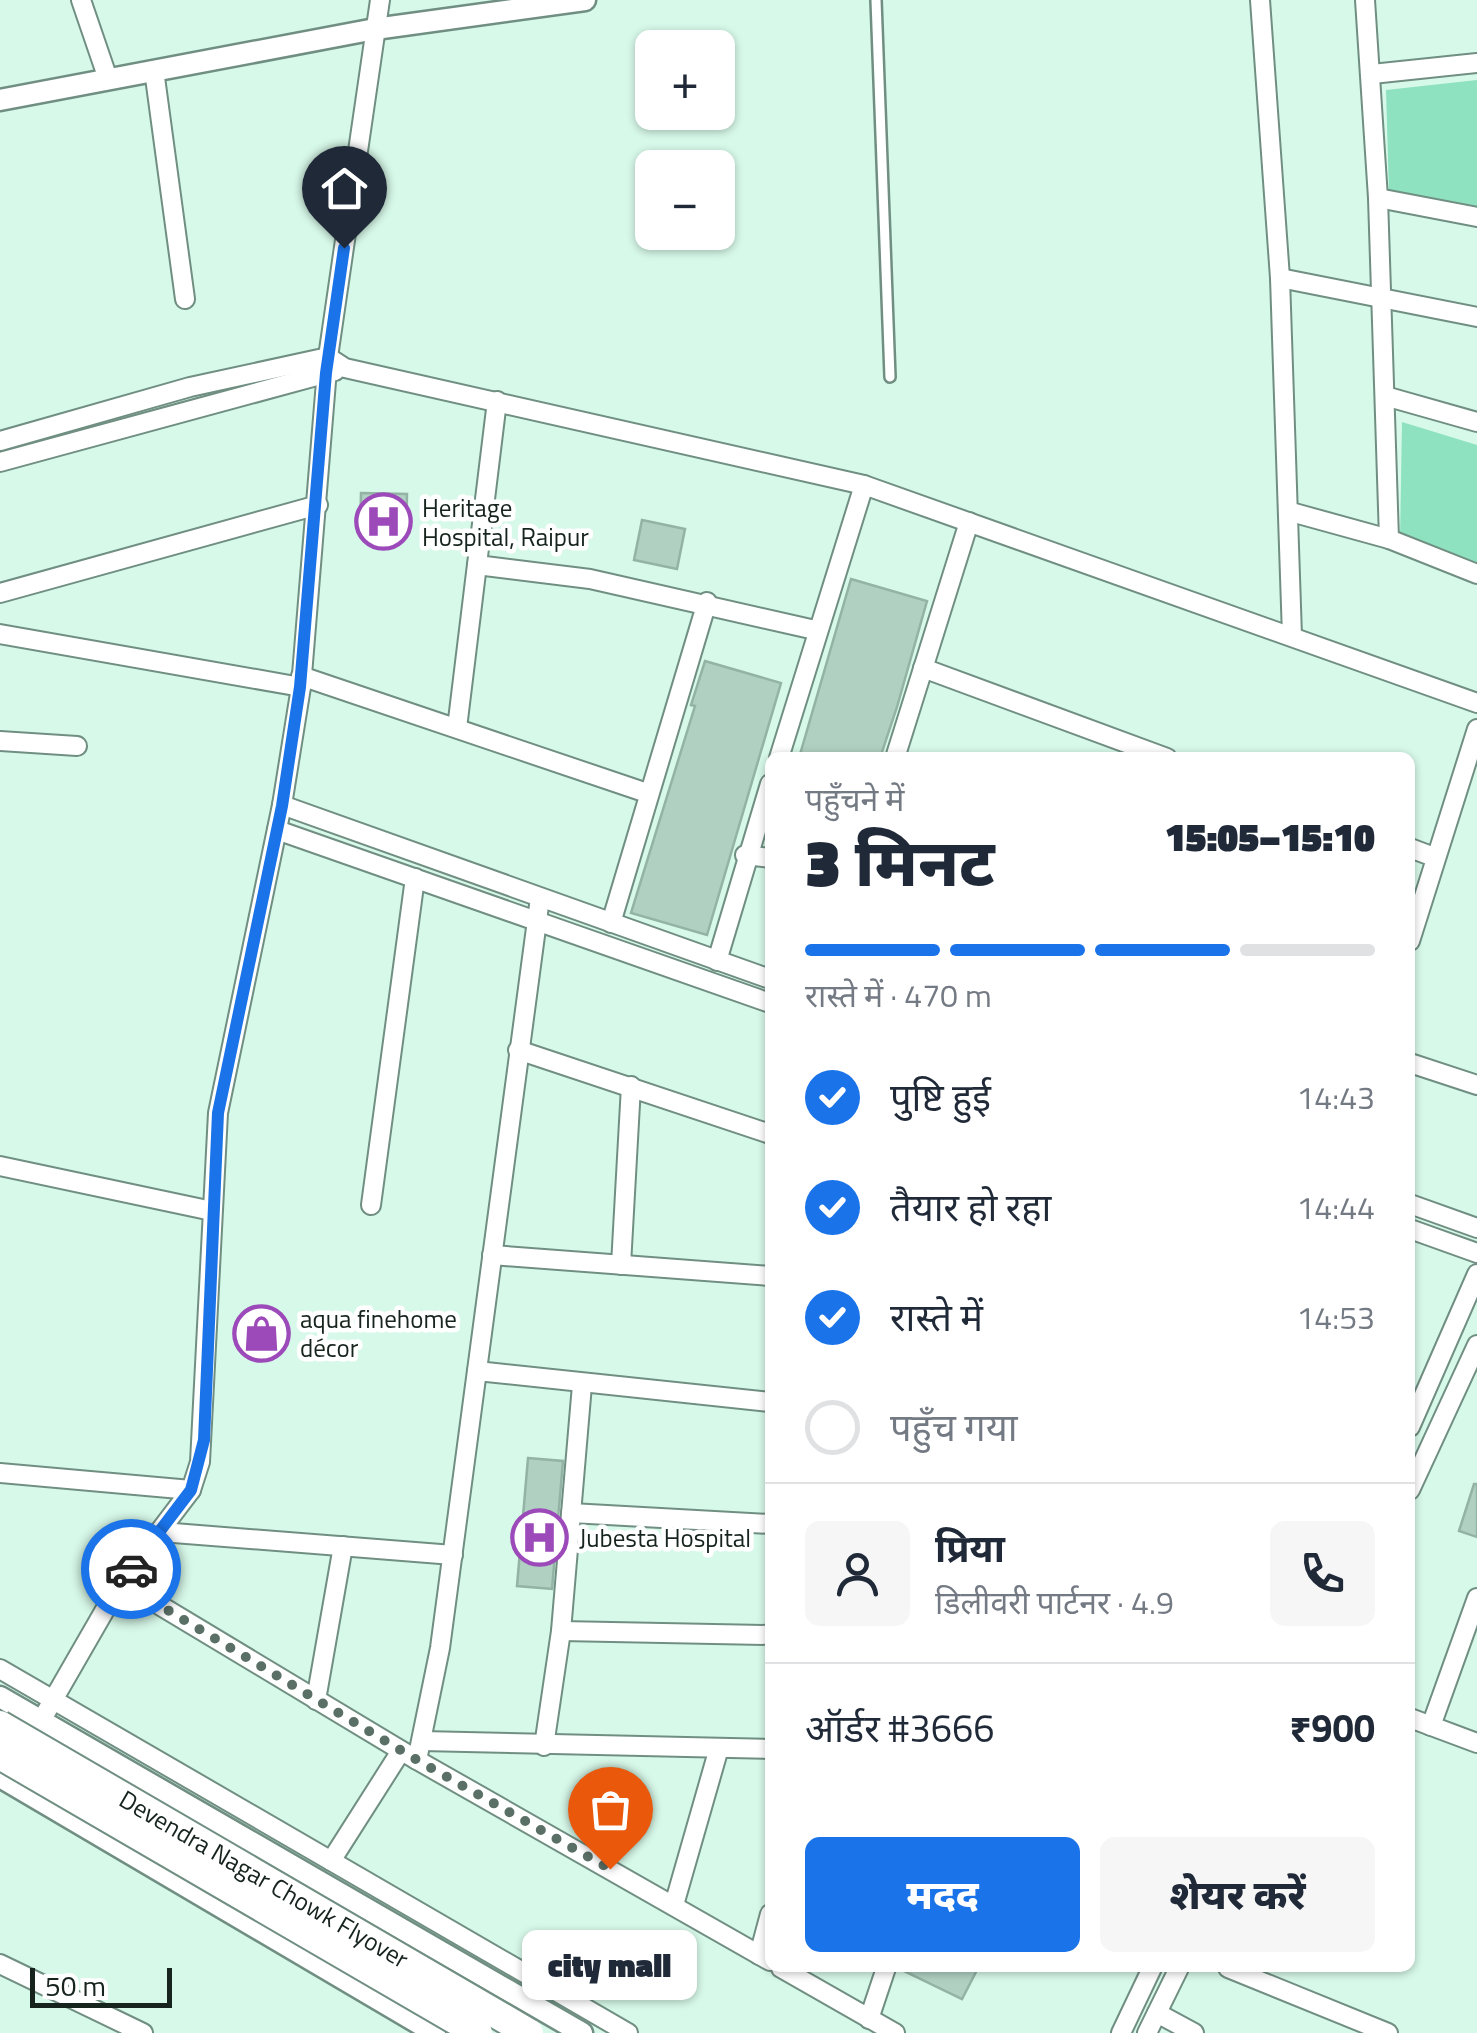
<!DOCTYPE html>
<html lang="hi">
<meta charset="utf-8">
<style>
body{margin:0;font-family:"Titillium Web","Noto Sans Devanagari",sans-serif;background:#f6f6f7;color:#1f2937;height:100vh;display:flex;flex-direction:column;font-size:38px;white-space:nowrap}
*{box-sizing:border-box;margin:0}
p{font-size:32px;color:#747a83}
.icon{flex:none;width:55px;height:55px;fill:none;stroke:currentColor;stroke-width:2;stroke-linecap:round;stroke-linejoin:round}
.map{position:relative;flex:1;overflow:hidden}
.sheet{position:absolute;left:765px;top:752px;width:650px;height:1220px;display:flex;flex-direction:column;background:#fff;border-radius:15px;box-shadow:0 2px 8px #0004}
.sheet>*{flex:none}
.buttons{position:absolute;left:635px;top:30px;display:grid;gap:20px}
.buttons a{display:grid;place-items:center;width:100px;height:100px;border-radius:15px;background:#fff;box-shadow:0 2px 8px #0004;font-size:50px}
.scale{position:absolute;left:30px;bottom:25px;width:142px;box-sizing:border-box;padding-left:10px;border:5px solid #17241e;border-top:0;font-size:28px;line-height:35px;white-space:nowrap;color:#17241e;-webkit-text-stroke:8px #fff;paint-order:stroke}
.pin{position:absolute;display:grid;place-items:center;width:85px;height:85px;color:#fff;margin:-102px -42px;border-radius:50% 50% 50% 0;rotate:-45deg;box-shadow:0 0 10px #0007}
.pin .icon{rotate:45deg}
.courier{position:absolute;display:grid;place-items:center;width:100px;height:100px;margin:-50px;border:8px solid #1a73e8;border-radius:50%;background:#fff;color:#222;box-shadow:0 2px 12px #0007}
.bubble{position:absolute;height:70px;border-radius:15px;background:#fff;box-shadow:0 2px 8px #0004;font-size:32px;font-weight:800;line-height:70px;text-align:center}
.head em{font-style:normal;font-weight:800}
.head div{display:flex;flex-direction:column-reverse}
.head{display:flex;align-items:center;justify-content:space-between;height:170px;padding:0 40px}
h1{font-size:65px;font-weight:800;line-height:75px}
.bar{display:grid;grid-template-columns:repeat(4,1fr);gap:15px 10px;align-content:center;height:120px;padding:0 40px}
.bar i{height:12px;border-radius:8px;background:#e0e1e3}
.bar .on{background:#1a73e8}
.bar p{grid-column:span 4}
.line{display:flex;align-items:center;gap:25px;padding:0 40px;border-top:2px solid #e0e1e3}
.line div{flex:1}
.round{display:grid;place-items:center;flex:none;width:105px;height:105px;border-radius:15px;background:#f6f6f7}
ol{padding:0 40px;list-style:none}
li{display:flex;align-items:center;gap:30px;height:110px}
li p{margin-inline-start:auto}
li .icon{padding:10px;border-radius:50%;background:#1a73e8;color:#fff;stroke-width:4}
li:last-child{color:#747a83}
li i{width:55px;height:55px;border:5px solid #e0e1e3;border-radius:50%}
.primary-button{display:flex;gap:20px;margin-top:auto;padding:20px 40px}
.primary-button a{flex:1;height:115px;border-radius:15px;background:#1a73e8;color:#fff;font-size:40px;font-weight:800;line-height:115px;text-align:center}
.primary-button a+a{background:#f6f6f7;color:#1f2937}
.map>svg:first-child{display:block}
</style>
<div class="map">
<svg width="1477" height="2033" viewBox="0 0 1477 2033">
<rect width="100%" height="100%" fill="#d7f9e9"/>
<g fill="#8ee2bf">
<path d="M1477 80V211L1389 193 1386 90Z"/>
<path d="M1402 422 1477 445V569L1400 540Z"/>
</g>
<g fill="#b0d1c2" stroke="#93b3a4" stroke-width="2.5">
<path d="M361 493 407 494 406 537 360 536Z"/>
<path d="M642 520 685 529 677 569 634 560Z"/>
<path d="M851 579 927 601 897 707 880 758H799Z"/>
<path d="M705 661 781 683 707 935 631 913 695 706 691 705Z"/>
<path d="M528 1458 563 1461 552 1589 517 1586Z"/>
<path d="M1474 1484H1477V1537L1459 1531Z"/>
<path d="M898 1968H978L962 1999Z"/>
</g>
<g fill="none" stroke-linecap="round" stroke-linejoin="round">
<defs>
<path id="service" d="M876 0 890 377"/>
<g id="minor">
<path d="M81 0 108 79"/>
<path d="M1260 0 1280 278 1292 636"/>
<path d="M1365 0 1378 198 1389 539 1477 574"/>
<path d="M154 70 185 299"/>
<path d="M1372 74 1477 63"/>
<path d="M1378 198 1477 217"/>
<path d="M1280 278 1477 317"/>
<path d="M1385 396 1477 422"/>
<path d="M0 441 190 387 328 357 345 368 864 485 1477 703"/>
<path d="M0 462 335 371"/>
<path d="M1291 512 1389 539"/>
<path d="M477 565 590 579 815 630"/>
<path d="M0 593 318 505"/>
<path d="M0 634 301 687"/>
<path d="M923 668 1167 758"/>
<path d="M301 676 647 793"/>
<path d="M457 728 497 401"/>
<path d="M0 741 77 746"/>
<path d="M779 758 864 485"/>
<path d="M895 758 969 522"/>
<path d="M282 805 770 979"/>
<path d="M277 830 770 1003"/>
<path d="M1410 848 1434 857"/>
<path d="M745 855 770 858"/>
<path d="M611 923 707 602"/>
<path d="M1410 941 1477 729"/>
<path d="M717 961 770 784"/>
<path d="M518 1050 770 1134"/>
<path d="M1410 1063 1477 1085"/>
<path d="M0 1166 212 1211"/>
<path d="M1410 1204 1477 1228"/>
<path d="M371 1205 415 878"/>
<path d="M1410 1229 1477 1253"/>
<path d="M492 1255 770 1276"/>
<path d="M621 1265 631 1086"/>
<path d="M477 1371 770 1402"/>
<path d="M1410 1427 1477 1274"/>
<path d="M0 1473 191 1490"/>
<path d="M1410 1490 1477 1345"/>
<path d="M571 1513 770 1524"/>
<path d="M161 1532 453 1555"/>
<path d="M121 1582 417 1760 770 1961"/>
<path d="M561 1631 770 1635"/>
<path d="M0 1669 628 2033"/>
<path d="M316 1700 343 1546"/>
<path d="M1410 1718 1477 1743"/>
<path d="M41 1721 121 1582 191 1490 200 1462 218 1113 282 805 301 687 328 357 380 0"/>
<path d="M1431 1726 1477 1598"/>
<path d="M422 1741 770 1749"/>
<path d="M544 1746 561 1631 582 1385"/>
<path d="M417 1760 440 1648 540 898"/>
<path d="M331 1861 401 1751"/>
<path d="M674 1905 719 1748"/>
<path d="M759 1955 770 1914"/>
<path d="M0 1964 143 2033"/>
<path d="M781 1968 895 2033"/>
<path d="M1228 1968 1388 2033"/>
<path d="M1157 2013 1194 2033"/>
<path d="M869 2019 886 1968"/>
<path d="M1121 2033 1152 1968"/>
<path d="M1147 2033 1179 1968"/>
</g>
<g id="tertiary">
<path d="M0 100 375 29 585 0"/>
<path d="M0 1697 582 2033"/>
<path d="M0 1777 435 2033"/>
</g>
</defs>
<use href="#service" stroke="#708f82" stroke-width="14"/>
<use href="#minor" stroke="#708f82" stroke-width="22"/>
<use href="#tertiary" stroke="#708f82" stroke-width="25"/>
<use href="#service" stroke="#fff" stroke-width="9"/>
<use href="#minor" stroke="#fff" stroke-width="18"/>
<use href="#tertiary" stroke="#fff" stroke-width="20"/>
<defs>
<g id="trunk-bridge">
<path d="M0 1725 529 2033"/>
<path d="M0 1755 478 2033"/>
</g>
</defs>
<use href="#trunk-bridge" stroke="#708f82" stroke-width="32" stroke-linecap="butt"/>
<use href="#trunk-bridge" stroke="#fff" stroke-width="28"/>
</g>
<g fill="none" stroke-linecap="round" stroke-linejoin="round">
<path stroke="#5a6f65" stroke-width="10" stroke-dasharray="0 18" d="M131 1569 121 1582 417 1760 610 1869"/>
<path stroke="#1a73e8" stroke-width="12" d="M131 1569 191 1490 204 1440 218 1113 282 806 300 687 326 373 344 248"/>
</g>
<defs>
<symbol id="hospital-ring" viewBox="-11 -11 22 22"><circle r="9.5" fill="#fff" stroke="#9c4ab9" stroke-width="1.5"/><path d="M-5-5h3v3.5h4V-5h3V5h-3V1.5h-4V5h-3Z" fill="#9c4ab9"/></symbol>
<symbol id="shop-ring" viewBox="-11 -11 22 22"><circle r="9.5" fill="#fff" stroke="#9c4ab9" stroke-width="1.5"/><path d="M-5-2.5h2.3a2.7 3.5 0 0 1 5.4 0H5L5.5 6h-11ZM-1.5-2.5h3a1.5 2.3 0 0 0-3 0Z" fill="#9c4ab9"/></symbol>
</defs>
<g fill-rule="evenodd">
<use href="#hospital-ring" x="352" y="490" width="63" height="63"/>
<use href="#shop-ring" x="230" y="1302" width="63" height="63"/>
<use href="#hospital-ring" x="508" y="1506" width="63" height="63"/>
</g>
<g text-anchor="middle" stroke-width="9" stroke-linejoin="round" paint-order="stroke">
<g font-size="25" fill="#17241e" stroke="#fff" text-anchor="start">
<text x="422" y="517">Heritage<tspan x="422" dy="29">Hospital, Raipur</tspan></text>
<text x="300" y="1328">aqua finehome<tspan x="300" dy="29">décor</tspan></text>
<text x="579" y="1547">Jubesta Hospital</text>
</g>
<g font-size="25" fill="#17241e" stroke="#fff">
<text transform="translate(264 1879) rotate(30)" y="9">Devendra Nagar Chowk Flyover</text>
</g>
</g>
</svg>
<div class="buttons">
<a>+</a>
<a>−</a>
</div>
<div class="scale">50 m</div>
<div class="pin" style="left:610px;top:1869px;background:#ea580c"><svg class="icon" aria-label="bag" viewBox="0 0 24 24"><path d="M5 8h14l-1 12H6zM9 8a3 3 0 0 1 6 0"/></svg></div>
<div class="pin" style="left:344px;top:248px;background:#1f2937"><svg class="icon" aria-label="home" viewBox="0 0 24 24"><path d="M3 11l9-7 9 7M6 9v11h12V9"/></svg></div>
<div class="courier" style="left:131px;top:1569px"><svg class="icon" aria-label="car" viewBox="0 0 24 24"><path d="M5 17H2v-5l4-1 3-4h7l3 4 3 1v5h-3M9 17h6M6 11h13"/><circle cx="7" cy="17" r="2"/><circle cx="17" cy="17" r="2"/></svg></div>
<div class="bubble" style="left:522px;top:1930px;width:175px">city mall</div>
<section class="sheet">
<div class="head"><div><h1>3 मिनट</h1><p>पहुँचने में</p></div><em>15:05–15:10</em></div>
<div class="bar"><i class="on"></i><i class="on"></i><i class="on"></i><i></i><p>रास्ते में · 470 m</p></div>
<ol>
<li><svg class="icon" aria-label="check" viewBox="0 0 24 24"><path d="M5 12l5 5 9-10"/></svg>पुष्टि हुई<p>14:43</p></li>
<li><svg class="icon" aria-label="check" viewBox="0 0 24 24"><path d="M5 12l5 5 9-10"/></svg>तैयार हो रहा<p>14:44</p></li>
<li><svg class="icon" aria-label="check" viewBox="0 0 24 24"><path d="M5 12l5 5 9-10"/></svg>रास्ते में<p>14:53</p></li>
<li><i></i>पहुँच गया</li>
</ol>
<div class="line" style="height:180px"><a class="round"><svg class="icon" aria-label="person" viewBox="0 0 24 24"><circle cx="12" cy="8" r="4"/><path d="M4 21q1-7 8-7t8 7"/></svg></a><div><b>प्रिया</b><p>डिलीवरी पार्टनर · 4.9</p></div><a class="round"><svg class="icon" aria-label="phone" viewBox="0 0 24 24"><path d="M5 4h4l2 5-3 2q2 4 5 5l2-3 5 2v4C11 20 4 13 5 4z"/></svg></a></div>
<div class="line" style="height:130px"><div>ऑर्डर #3666</div><b>₹900</b></div>
<div class="primary-button"><a>मदद</a><a>शेयर करें</a></div>
</section>
</div>
